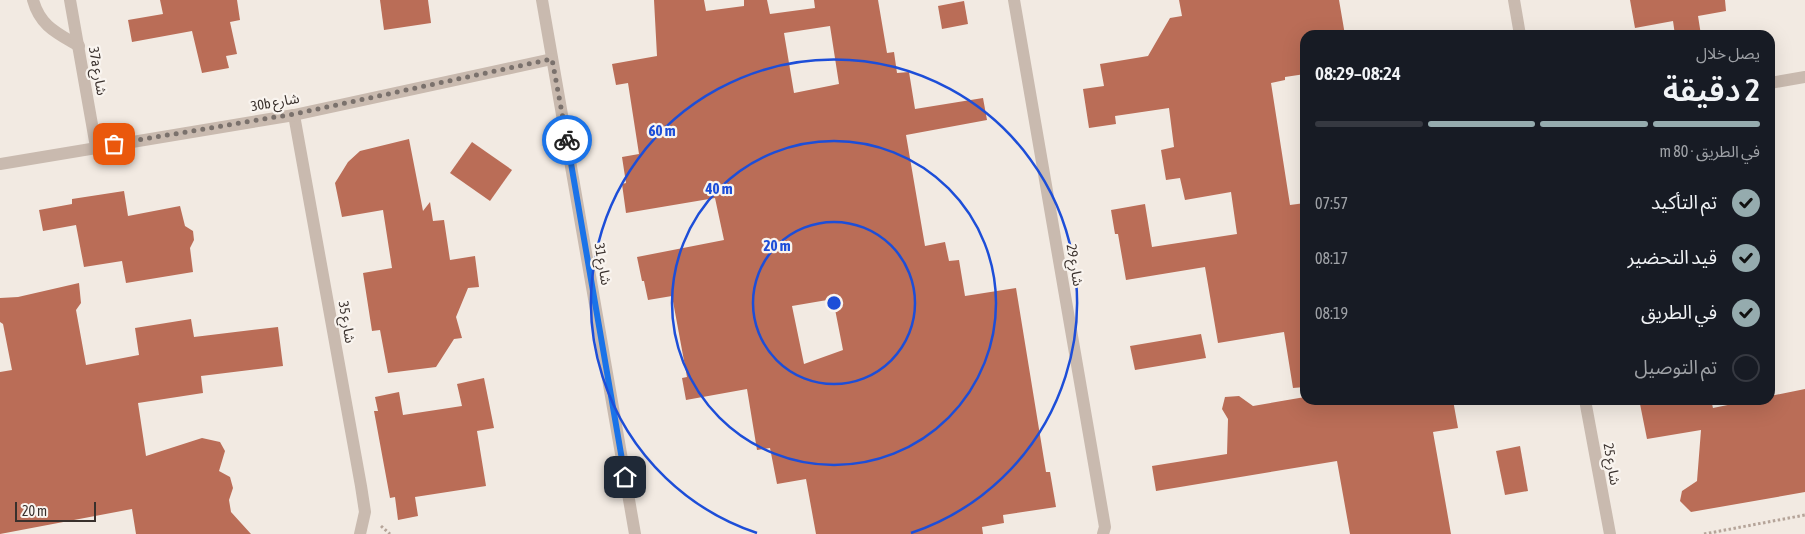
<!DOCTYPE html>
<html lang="ar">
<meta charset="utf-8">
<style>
body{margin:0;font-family:"Asap Condensed","Noto Sans Arabic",sans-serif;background:#242831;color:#f1f3f6;direction:rtl;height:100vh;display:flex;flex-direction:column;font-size:19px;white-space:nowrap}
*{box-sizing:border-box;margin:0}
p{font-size:16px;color:#9ea1a6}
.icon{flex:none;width:28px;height:28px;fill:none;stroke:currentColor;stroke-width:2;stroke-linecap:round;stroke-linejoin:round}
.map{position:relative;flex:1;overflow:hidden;direction:ltr}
.details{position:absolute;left:1300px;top:30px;width:475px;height:375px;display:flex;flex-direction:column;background:#171b24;border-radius:15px;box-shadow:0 5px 20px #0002;direction:rtl}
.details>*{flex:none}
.scale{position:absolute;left:15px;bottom:12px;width:81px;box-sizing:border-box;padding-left:5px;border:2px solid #39302c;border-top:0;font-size:14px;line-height:18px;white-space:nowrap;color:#39302c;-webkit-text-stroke:4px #f9f4ef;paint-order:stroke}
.pin{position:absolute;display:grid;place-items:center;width:42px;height:42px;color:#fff;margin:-21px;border-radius:10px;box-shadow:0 2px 8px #0006}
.courier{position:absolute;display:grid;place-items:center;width:50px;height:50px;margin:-25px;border:4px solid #1a73e8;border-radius:50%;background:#fff;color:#222;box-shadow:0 1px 6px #0007}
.summary em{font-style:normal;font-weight:600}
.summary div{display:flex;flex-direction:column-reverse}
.summary{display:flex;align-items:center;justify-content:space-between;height:85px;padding:0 15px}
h1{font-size:32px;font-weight:600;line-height:38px}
.bar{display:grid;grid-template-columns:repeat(4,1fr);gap:8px 5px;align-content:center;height:60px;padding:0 15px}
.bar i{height:6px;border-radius:4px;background:#363941}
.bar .current{background:#95abae}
.bar p{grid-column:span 4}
ol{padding:0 15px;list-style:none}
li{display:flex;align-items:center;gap:15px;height:55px}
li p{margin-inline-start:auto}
li .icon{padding:5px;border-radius:50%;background:#95abae;color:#111;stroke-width:4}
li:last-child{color:#9ea1a6}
li i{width:28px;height:28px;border:2px solid #363941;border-radius:50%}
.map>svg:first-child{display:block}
</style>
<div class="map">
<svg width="1805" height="534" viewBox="0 0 1805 534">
<rect width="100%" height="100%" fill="#f2eae2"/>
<g fill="#ba6d57" fill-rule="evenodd">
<path d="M160 0H237L240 20 230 22 237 54 226 56 229 68 202 73 192 31 132 42 128 20 163 14Z"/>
<path d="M380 0H428L431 23 384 30Z"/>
<path d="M654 0H704L706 11 744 6V0H767L770 14 815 8 814 0H878L887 53 894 52 897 73 909 72 915 109 983 98 987 120 906 135 925 246 945 242 949 261 959 260 965 296 1016 288 1046 472H1050L1056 507 1003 515 1004 523 982 527 983 534H816L806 479 777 484 770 448 757 450 747 389 686 400 682 378 687 377 672 296 648 300 644 281H642L637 257 724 240 715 198 626 213 622 184 626 183 622 157 639 154 628 83 616 85 612 64 657 56ZM830 26 839 84 794 93 784 33ZM833 299 843 350 804 364 792 306Z"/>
<path d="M1179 0H1339L1345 35H1305V74L1285 77V80L1271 83 1290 205 1305 203V387L1293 388 1284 332 1218 343 1205 267 1126 280 1118 234H1115L1111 210 1145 204 1152 247 1237 234 1231 192 1185 200 1180 178 1166 180 1161 150 1174 147 1169 108 1115 116 1116 124 1089 128 1083 89 1104 86 1100 64 1148 56 1170 18 1182 16Z"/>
<path d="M1630 0H1725L1726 11 1698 16 1701 35H1675L1673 21 1635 28Z"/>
<path d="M964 1 968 24 942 29 938 6Z"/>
<path d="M409 139 423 211 430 202 433 221 444 220 450 260 475 256 479 287 468 288 456 317 462 338 454 339 436 367 388 373 380 330 372 331 363 273 392 268 383 210 342 217 335 183 348 162 360 151Z"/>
<path d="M472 142 512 170 490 201 450 173Z"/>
<path d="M124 191 128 216 180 206 185 226 193 231 194 240 190 248 193 272 126 283 122 261 84 267 76 225 43 231 39 210 72 204V199Z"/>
<path d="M79 283 81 303 76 310 86 365 139 355 135 328 191 319 194 337 278 327 283 366 201 376 203 393 138 403 146 456 202 438 220 442 225 451 219 471 230 477 233 488 229 500 231 512 251 534H136L132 509 0 534V372L12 370 3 324 0 322V298L18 297Z"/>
<path d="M1201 334 1206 358 1135 370 1130 346Z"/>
<path d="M484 378 494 428 477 431 486 486 415 497 418 516 398 520 395 497 390 498 374 411H378L375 397 399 392 403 415 462 406 457 384Z"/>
<path d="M1805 389V492L1691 512 1680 501 1682 491 1697 481 1701 430 1647 439 1640 404 1665 400H1711L1713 408 1752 400H1770V396Z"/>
<path d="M1239 396 1253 406 1305 397V400H1453L1458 428 1433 432 1451 534H1350L1337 461 1156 491 1152 466 1227 454 1228 419 1222 409 1225 397Z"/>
<path d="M1520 446 1528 491 1505 495 1496 451Z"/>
</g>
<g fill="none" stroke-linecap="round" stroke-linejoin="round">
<g stroke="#b5a499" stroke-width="3" stroke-dasharray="2.5 2.5" stroke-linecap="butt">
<path d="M381 526 390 534"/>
<path d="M1704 534 1805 515"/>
</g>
<g stroke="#c9baaf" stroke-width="12">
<path d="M33 0C40 26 57 33 79 46"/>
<path d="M70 0 96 147"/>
<path d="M542 0 635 534"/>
<path d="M1014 0 1105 527 1103 534"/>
<path d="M1514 0 1520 35"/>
<path d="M1770 83 1805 77"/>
<path d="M294 115 361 486 365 512 360 534"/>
<path d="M0 164 294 115 552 59"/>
<path d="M1585 400 1610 534"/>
</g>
</g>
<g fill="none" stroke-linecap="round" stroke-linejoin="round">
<path stroke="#7a716c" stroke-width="5" stroke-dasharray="0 9" d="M114 144 294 114 552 59 567 140"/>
<path stroke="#1a73e8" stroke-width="6" d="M567 140 625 477"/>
</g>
<g fill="none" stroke="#1d4ed8" stroke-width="2.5">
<circle cx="834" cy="303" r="81"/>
<circle cx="834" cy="303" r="162"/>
<path d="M757 533A243 243 0 1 1 911 533"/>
</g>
<g text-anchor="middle" stroke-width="4.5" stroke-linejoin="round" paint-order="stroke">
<g font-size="14" fill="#39302c" stroke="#f9f4ef">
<text transform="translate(98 71) rotate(80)" y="5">37a شارع</text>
<text transform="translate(275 102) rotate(-10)" y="5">30b شارع</text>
<text transform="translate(603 264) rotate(80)" y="5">شارع 31</text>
<text transform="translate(1075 265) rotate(80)" y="5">شارع 29</text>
<text transform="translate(347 322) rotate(80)" y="5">شارع 35</text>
<text transform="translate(1612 464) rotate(80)" y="5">شارع 25</text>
</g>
</g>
<circle cx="834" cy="303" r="8" fill="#1d4ed8" stroke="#f9f4ef" stroke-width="2.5"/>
<g font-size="15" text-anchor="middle" font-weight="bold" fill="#1d4ed8" stroke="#f9f4ef" stroke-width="4.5" stroke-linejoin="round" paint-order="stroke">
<text x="662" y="136">60 m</text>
<text x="719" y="194">40 m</text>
<text x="777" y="251">20 m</text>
</g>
</svg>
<div class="scale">20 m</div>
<div class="pin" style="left:114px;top:144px;background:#ea580c"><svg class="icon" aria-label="bag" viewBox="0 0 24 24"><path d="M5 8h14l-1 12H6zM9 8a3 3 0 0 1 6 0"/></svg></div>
<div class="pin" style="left:625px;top:477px;background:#1f2937"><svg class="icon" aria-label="home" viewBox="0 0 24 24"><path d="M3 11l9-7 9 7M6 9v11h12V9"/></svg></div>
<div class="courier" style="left:567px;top:140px"><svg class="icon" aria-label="bike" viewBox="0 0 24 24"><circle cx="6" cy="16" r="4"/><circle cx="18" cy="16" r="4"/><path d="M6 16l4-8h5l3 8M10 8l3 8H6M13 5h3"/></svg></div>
<section class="details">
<div class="summary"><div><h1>2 دقيقة</h1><p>يصل خلال</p></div><em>08:24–08:29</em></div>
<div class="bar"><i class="current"></i><i class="current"></i><i class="current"></i><i></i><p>في الطريق · 80 m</p></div>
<ol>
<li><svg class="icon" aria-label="check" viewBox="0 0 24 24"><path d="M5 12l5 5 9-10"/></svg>تم التأكيد<p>07:57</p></li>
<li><svg class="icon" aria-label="check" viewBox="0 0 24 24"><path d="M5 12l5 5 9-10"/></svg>قيد التحضير<p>08:17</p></li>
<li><svg class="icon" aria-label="check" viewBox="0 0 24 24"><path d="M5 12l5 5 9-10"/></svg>في الطريق<p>08:19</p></li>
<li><i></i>تم التوصيل</li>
</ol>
</section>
</div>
